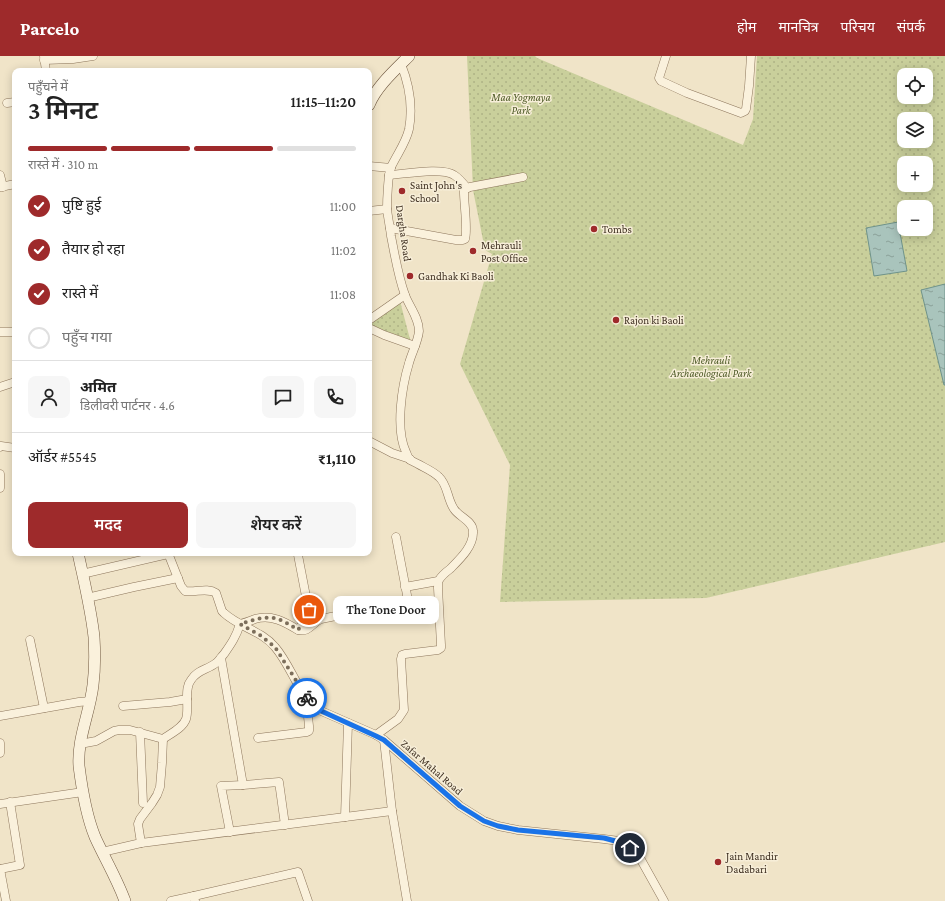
<!DOCTYPE html>
<html lang="hi">
<meta charset="utf-8">
<style>
body{margin:0;font-family:"Crimson Pro","Noto Sans Devanagari",serif;background:#f6f6f6;color:#222;height:100vh;display:flex;flex-direction:column;font-size:15px;white-space:nowrap}
*{box-sizing:border-box;margin:0}
p{font-size:13px;color:#767676}
.icon{flex:none;width:22px;height:22px;fill:none;stroke:currentColor;stroke-width:2;stroke-linecap:round;stroke-linejoin:round}
.map{position:relative;flex:1;overflow:hidden}
.panel{position:absolute;left:12px;top:12px;width:360px;height:488px;display:flex;flex-direction:column;background:#fff;border-radius:8px;box-shadow:0 2px 10px #0003}
.panel>*{flex:none}
.buttons{position:absolute;left:897px;top:12px;display:grid;gap:8px}
.buttons a{display:grid;place-items:center;width:36px;height:36px;border-radius:8px;background:#fff;box-shadow:0 2px 10px #0003;font-size:20px}
.pin{position:absolute;display:grid;place-items:center;width:34px;height:34px;color:#fff;margin:-17px;border:2px solid #fff;border-radius:50%;box-shadow:0 1px 4px #0007}
.courier{position:absolute;display:grid;place-items:center;width:40px;height:40px;margin:-20px;border:3px solid #1a73e8;border-radius:50%;background:#fff;color:#222;box-shadow:0 1px 5px #0007}
.bubble{position:absolute;height:28px;border-radius:8px;background:#fff;box-shadow:0 2px 10px #0003;font-size:13px;font-weight:600;line-height:28px;text-align:center}
.head em{font-style:normal;font-weight:600}
.head div{display:flex;flex-direction:column-reverse}
.head{display:flex;align-items:center;justify-content:space-between;height:68px;padding:0 16px}
h1{font-size:26px;font-weight:600;line-height:30px}
.bar{display:grid;grid-template-columns:repeat(4,1fr);gap:6px 4px;align-content:center;height:48px;padding:0 16px}
.bar i{height:5px;border-radius:3px;background:#e0e0e0}
.bar .current{background:#9e2a2b}
.bar p{grid-column:span 4}
.line{display:flex;align-items:center;gap:10px;padding:0 16px;border-top:1px solid #e0e0e0}
.line div{flex:1}
.round{display:grid;place-items:center;flex:none;width:42px;height:42px;border-radius:8px;background:#f6f6f6}
ol{padding:0 16px;list-style:none}
li{display:flex;align-items:center;gap:12px;height:44px}
li p{margin-inline-start:auto}
li .icon{padding:4px;border-radius:50%;background:#9e2a2b;color:#fff;stroke-width:4}
li:last-child{color:#767676}
li i{width:22px;height:22px;border:2px solid #e0e0e0;border-radius:50%}
.cta{display:flex;gap:8px;margin-top:auto;padding:8px 16px}
.cta a{flex:1;height:46px;border-radius:8px;background:#9e2a2b;color:#fff;font-size:16px;font-weight:600;line-height:46px;text-align:center}
.cta a+a{background:#f6f6f6;color:#222}
header{display:flex;align-items:center;gap:24px;box-sizing:border-box;height:56px;padding:0 20px;background:#9e2a2b;color:#fff}
header strong{font-size:19px}
nav{display:flex;gap:22px;margin-inline-start:auto;font-size:14px}
.map>svg:first-child{display:block}
</style>
<header>
<strong>Parcelo</strong>
<nav><a>होम</a><a>मानचित्र</a><a>परिचय</a><a>संपर्क</a></nav>
</header>
<div class="map">
<svg width="945" height="845" viewBox="0 0 945 845">
<defs>
<pattern id="park-dots" width="8" height="8" patternUnits="userSpaceOnUse"><rect width="8" height="8" fill="#c9cf9b"/><path d="M2 2h.1M6 6h.1" fill="none" stroke="#aeb285" stroke-width="1.8" stroke-linecap="round"/></pattern>
<pattern id="water-ripples" width="26" height="14" patternUnits="userSpaceOnUse"><rect width="26" height="14" fill="#a9c4bc"/><path d="M2 4q2-2 4 0t4 0M15 11q2-2 4 0t4 0" fill="none" stroke="#8ba098"/></pattern>
</defs>
<rect width="100%" height="100%" fill="#f0e4c8"/>
<g fill="url(#park-dots)" fill-rule="evenodd">
<path d="M467 0H535L537 2 743 89 753 63 757 0H945V486L706 542 500 546 510 409 460 308 492 198 483 193V184L473 134ZM904 19H926V41H904ZM904 63H926V85H904ZM904 107H926V129H904ZM904 151H926V173H904Z"/>
<path d="M400 245 411 287 369 271 370 264Z"/>
</g>
<g fill="url(#water-ripples)" stroke="#6f938a">
<path d="M898 166 907 215 874 220 866 172Z"/>
<path d="M945 228V329H944L921 234Z"/>
</g>
<g fill="none" stroke-linecap="round" stroke-linejoin="round">
<defs>
<g id="street">
<path d="M44 0 46 15"/>
<path d="M666 0 659 22 661 25 687 37 741 57 745 55 746 53 749 30 751 0"/>
<path d="M44 4 73 3 93 0"/>
<path d="M7 47 15 46"/>
<path d="M369 110 391 112"/>
<path d="M0 119 3 131"/>
<path d="M389 119C405 118 442 111 454 119 459 122 463 127 467 132"/>
<path d="M0 131 15 128"/>
<path d="M369 155 387 153"/>
<path d="M390 172 456 184H463L465 183C468 175 464 147 464 137V134L470 131 523 121"/>
<path d="M369 264 405 239"/>
<path d="M369 272 384 279 415 290"/>
<path d="M0 276H15"/>
<path d="M0 331 15 326"/>
<path d="M369 385 392 397 410 403"/>
<path d="M0 391 1 390 15 392"/>
<path d="M0 418V432"/>
<path d="M168 497 181 530 185 535C195 537 207 531 216 537L222 555 224 557C239 571 262 575 275 591 292 611 298 639 319 654L376 679 384 684 460 750 484 765 498 770 518 774 604 783 619 785 630 792 640 802 664 845"/>
<path d="M82 518 168 498"/>
<path d="M405 531 438 525"/>
<path d="M87 542 134 531 178 522"/>
<path d="M298 574 305 564 309 556 298 499"/>
<path d="M30 584 44 652"/>
<path d="M221 602 243 729 279 726 285 769"/>
<path d="M123 650 170 646 187 643"/>
<path d="M0 660 79 646 91 645"/>
<path d="M140 676 143 747"/>
<path d="M376 679 398 663 404 654 401 603 402 599 405 598 438 594 441 592V589L438 532C438 529 438 526 439 524 442 519 446 516 450 513 460 503 474 490 473 475 473 465 459 461 454 453 447 443 448 429 439 421 433 415 425 412 418 408 416 407 412 405 410 404 408 402 407 398 406 396 395 373 402 330 409 307 412 296 418 286 419 275 419 262 409 250 405 239 398 220 395 200 391 180 390 171 388 162 387 153 387 145 388 118 391 111 397 98 406 87 409 73 413 51 409 28 401 8"/>
<path d="M258 682 307 676 309 675V670L306 642"/>
<path d="M384 684 392 755 407 845"/>
<path d="M0 687V697"/>
<path d="M80 688 96 685 114 675 119 674H130L163 683C170 678 183 672 186 663 188 657 187 648 187 642 187 635 187 629 191 624 197 614 207 614 216 607 219 605 221 601 224 598 231 588 236 581 240 568 245 567 250 565 255 563 271 558 285 566 298 574 309 577 312 567 321 563L404 546 407 542V539L396 481"/>
<path d="M0 748 83 736"/>
<path d="M345 761 348 667"/>
<path d="M230 776 221 730 243 729"/>
<path d="M141 787 138 768 140 763 152 747 157 739 160 731 162 707 163 683"/>
<path d="M102 796 141 787 392 755"/>
<path d="M0 813 20 809 10 746"/>
<path d="M0 813 6 845"/>
<path d="M171 845 194 840"/>
<path d="M195 845 194 840 298 816 308 845"/>
</g>
<g id="secondary">
<path d="M369 49C376 31 395 14 409 0"/>
<path d="M78 497C84 525 91 553 94 581 95 597 95 613 93 629 90 656 77 683 79 710 82 734 86 759 95 781 105 803 117 823 125 845"/>
</g>
</defs>
<use href="#street" stroke="#8d765c" stroke-width="9"/>
<use href="#secondary" stroke="#6f573f" stroke-width="12"/>
<use href="#street" stroke="#faf1dc" stroke-width="8"/>
<use href="#secondary" stroke="#faf1dc" stroke-width="11"/>
</g>
<g fill="none" stroke-linecap="round" stroke-linejoin="round">
<path stroke="#7c6e5b" stroke-width="4" stroke-dasharray="0 7.2" d="M307 642 275 591 260 579 240 568C267 560 273 557 298 574L308 559 309 554"/>
<path stroke="#1a73e8" stroke-width="5" d="M307 642 312 649 319 654 376 680 384 684 460 750 484 765 498 770 518 774 604 782 619 786 630 792"/>
</g>
<g fill="#9e2a2b" stroke="#f7eed8" stroke-width="1.5">
<circle cx="402" cy="135" r="4"/>
<circle cx="594" cy="173" r="4"/>
<circle cx="473" cy="195" r="4"/>
<circle cx="410" cy="220" r="4"/>
<circle cx="616" cy="264" r="4"/>
<circle cx="718" cy="806" r="4"/>
</g>
<g text-anchor="middle" stroke-width="3" stroke-linejoin="round" paint-order="stroke">
<g font-size="11" font-style="italic" fill="#4d5a26" stroke="#f7eed8">
<text x="521" y="45">Maa Yogmaya<tspan x="521" dy="13">Park</tspan></text>
<text x="711" y="308">Mehrauli<tspan x="711" dy="13">Archaeological Park</tspan></text>
</g>
<g font-size="11" fill="#3d2e20" stroke="#f7eed8" text-anchor="start">
<text x="410" y="133">Saint John's<tspan x="410" dy="13">School</tspan></text>
<text x="602" y="177">Tombs</text>
<text x="481" y="193">Mehrauli<tspan x="481" dy="13">Post Office</tspan></text>
<text x="418" y="224">Gandhak Ki Baoli</text>
<text x="624" y="268">Rajon ki Baoli</text>
<text x="726" y="804">Jain Mandir<tspan x="726" dy="13">Dadabari</tspan></text>
</g>
<g font-size="11" fill="#3d2e20" stroke="#f7eed8">
<text transform="translate(404 177) rotate(82)" y="4">Dargha Road</text>
<text transform="translate(432 711) rotate(41)" y="4">Zafar Mahal Road</text>
</g>
</g>
</svg>
<div class="buttons">
<a><svg class="icon" aria-label="locate" viewBox="0 0 24 24"><circle cx="12" cy="12" r="6"/><path d="M12 2v4M12 18v4M2 12h4M18 12h4"/></svg></a>
<a><svg class="icon" aria-label="layers" viewBox="0 0 24 24"><path d="M12 4l9 5-9 5-9-5zM3 14l9 5 9-5"/></svg></a>
<a>+</a>
<a>−</a>
</div>
<div class="pin" style="left:309px;top:554px;background:#ea580c"><svg class="icon" aria-label="bag" viewBox="0 0 24 24"><path d="M5 8h14l-1 12H6zM9 8a3 3 0 0 1 6 0"/></svg></div>
<div class="pin" style="left:630px;top:792px;background:#1f2937"><svg class="icon" aria-label="home" viewBox="0 0 24 24"><path d="M3 11l9-7 9 7M6 9v11h12V9"/></svg></div>
<div class="courier" style="left:307px;top:642px"><svg class="icon" aria-label="bike" viewBox="0 0 24 24"><circle cx="6" cy="16" r="4"/><circle cx="18" cy="16" r="4"/><path d="M6 16l4-8h5l3 8M10 8l3 8H6M13 5h3"/></svg></div>
<div class="bubble" style="left:333px;top:540px;width:106px">The Tone Door</div>
<section class="panel">
<div class="head"><div><h1>3 मिनट</h1><p>पहुँचने में</p></div><em>11:15–11:20</em></div>
<div class="bar"><i class="current"></i><i class="current"></i><i class="current"></i><i></i><p>रास्ते में · 310 m</p></div>
<ol>
<li><svg class="icon" aria-label="check" viewBox="0 0 24 24"><path d="M5 12l5 5 9-10"/></svg>पुष्टि हुई<p>11:00</p></li>
<li><svg class="icon" aria-label="check" viewBox="0 0 24 24"><path d="M5 12l5 5 9-10"/></svg>तैयार हो रहा<p>11:02</p></li>
<li><svg class="icon" aria-label="check" viewBox="0 0 24 24"><path d="M5 12l5 5 9-10"/></svg>रास्ते में<p>11:08</p></li>
<li><i></i>पहुँच गया</li>
</ol>
<div class="line" style="height:72px"><a class="round"><svg class="icon" aria-label="person" viewBox="0 0 24 24"><circle cx="12" cy="8" r="4"/><path d="M4 21q1-7 8-7t8 7"/></svg></a><div><b>अमित</b><p>डिलीवरी पार्टनर · 4.6</p></div><a class="round"><svg class="icon" aria-label="chat" viewBox="0 0 24 24"><path d="M4 5h16v11H9l-5 4z"/></svg></a><a class="round"><svg class="icon" aria-label="phone" viewBox="0 0 24 24"><path d="M5 4h4l2 5-3 2q2 4 5 5l2-3 5 2v4C11 20 4 13 5 4z"/></svg></a></div>
<div class="line" style="height:52px"><div>ऑर्डर #5545</div><b>₹1,110</b></div>
<div class="cta"><a>मदद</a><a>शेयर करें</a></div>
</section>
</div>
